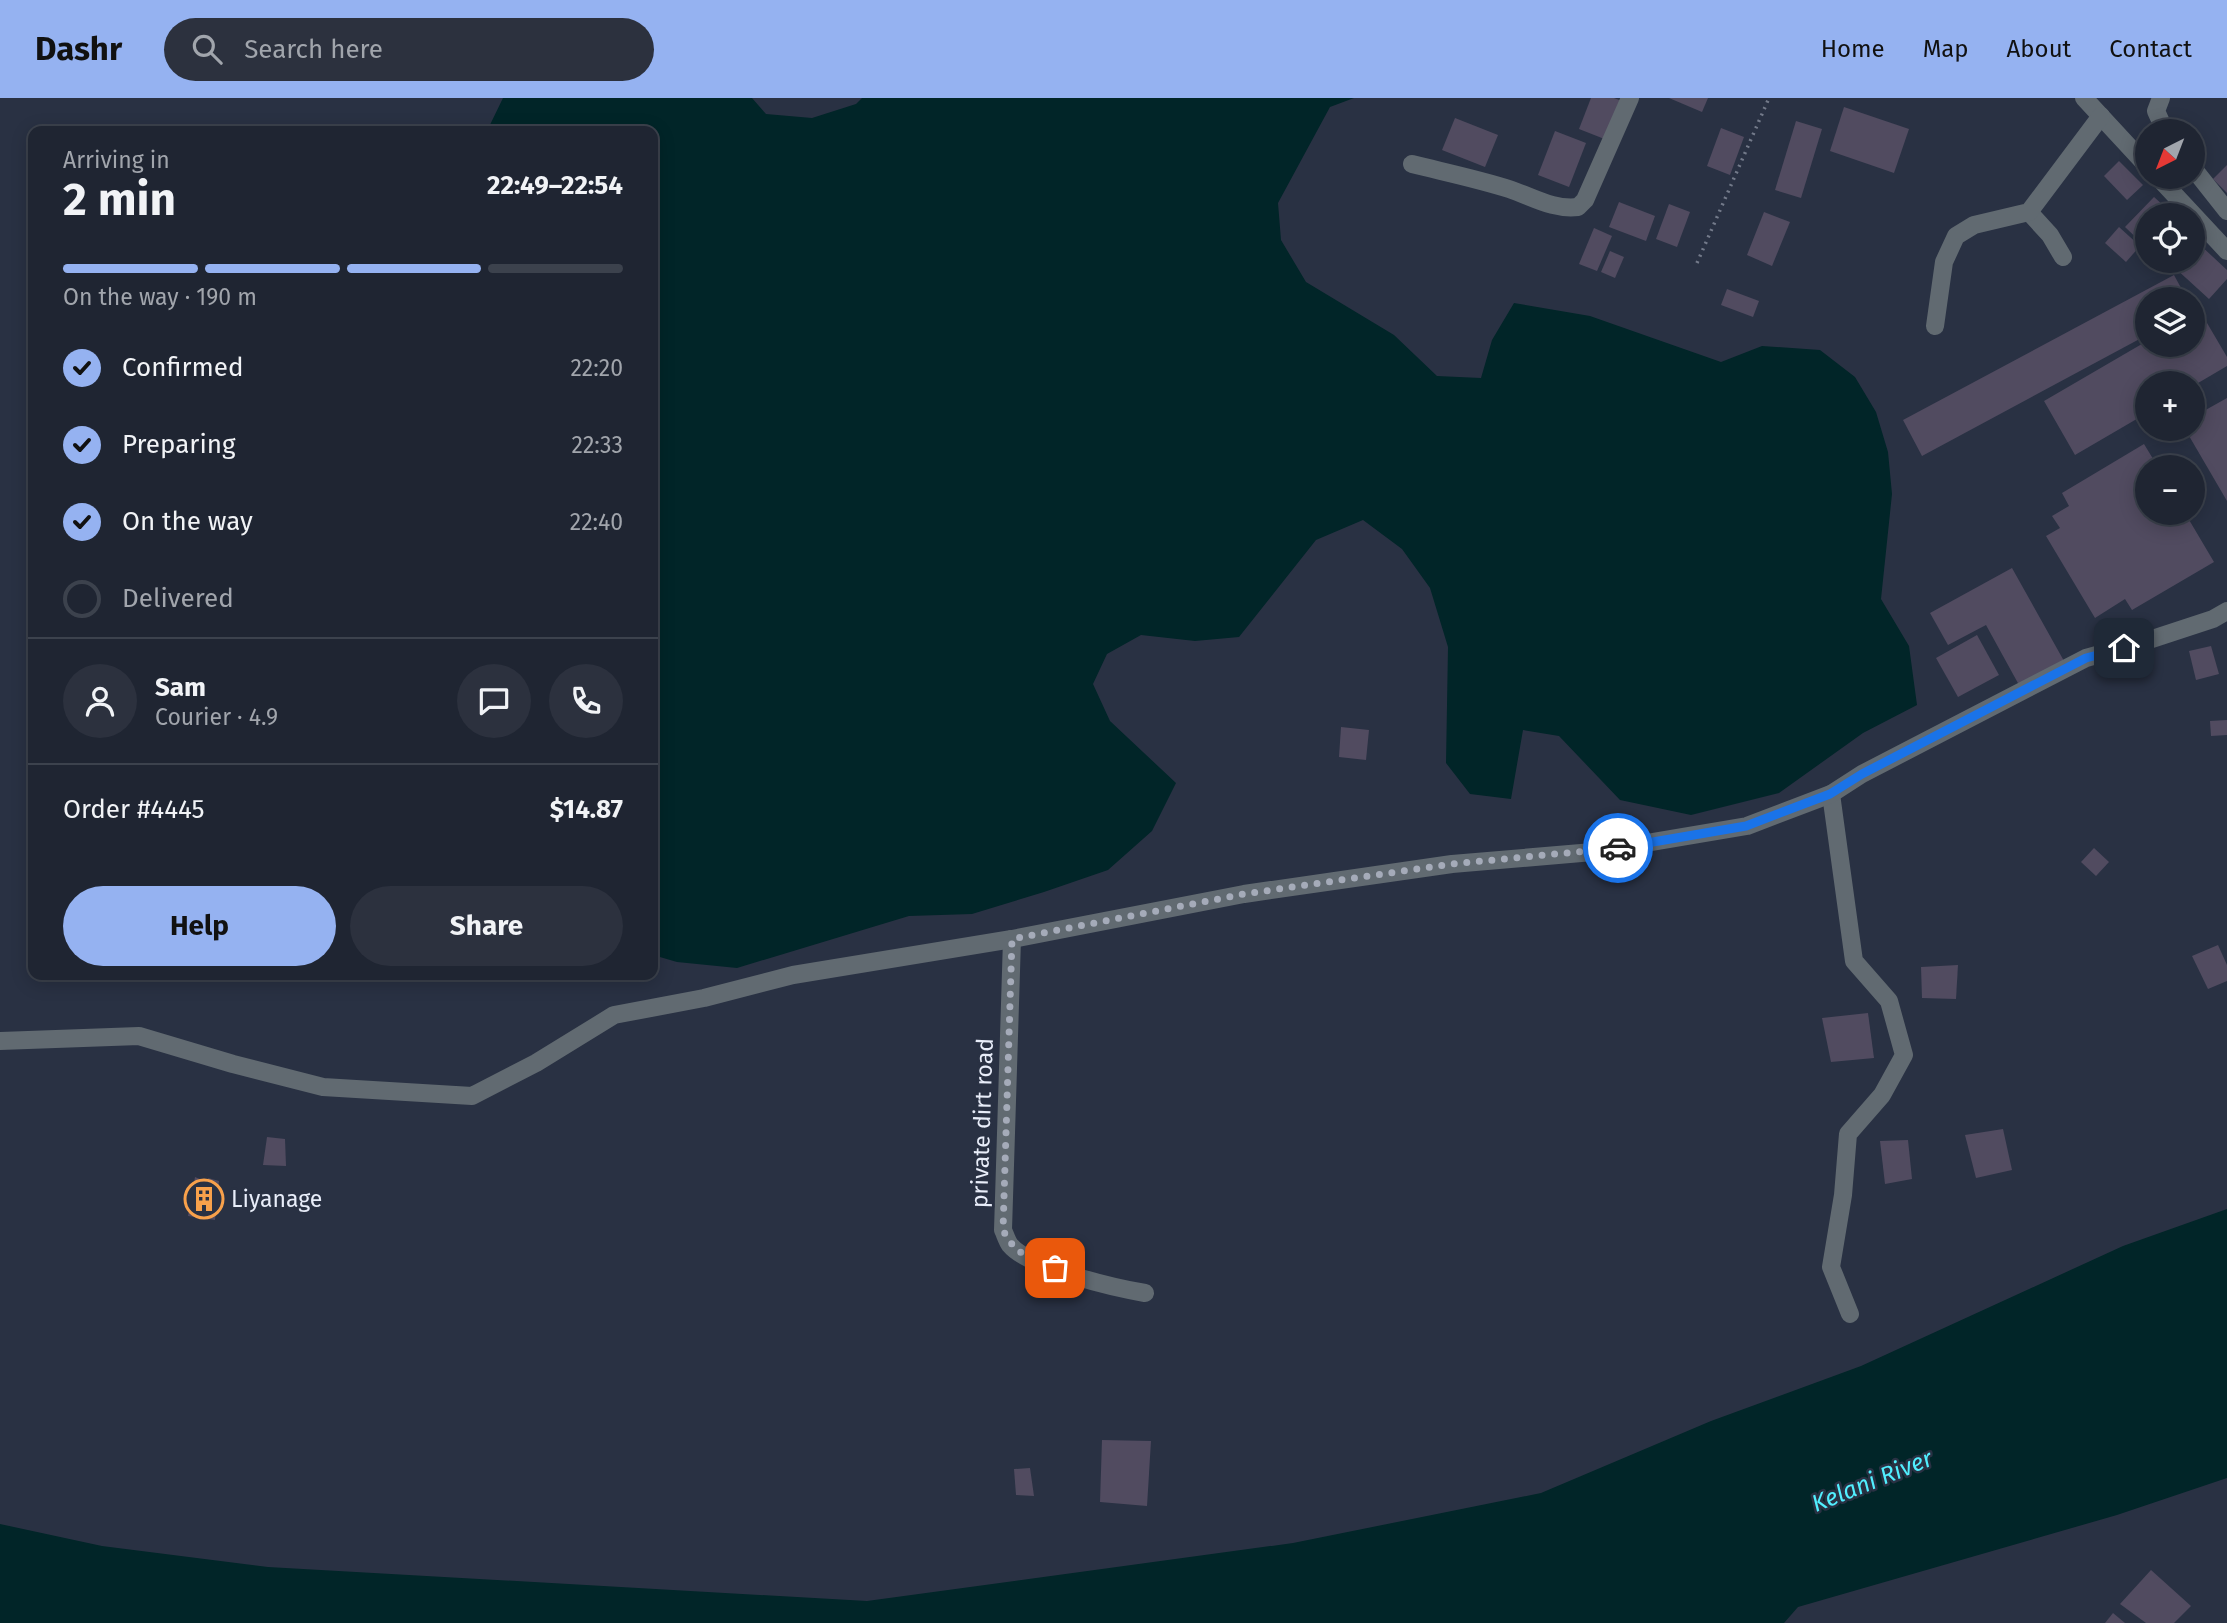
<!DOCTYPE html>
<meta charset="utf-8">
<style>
body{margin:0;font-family:"Fira Sans",sans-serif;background:#2c313e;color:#f1f3f6;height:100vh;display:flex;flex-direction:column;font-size:26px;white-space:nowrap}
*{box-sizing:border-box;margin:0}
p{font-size:23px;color:#a1a5ac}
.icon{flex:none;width:38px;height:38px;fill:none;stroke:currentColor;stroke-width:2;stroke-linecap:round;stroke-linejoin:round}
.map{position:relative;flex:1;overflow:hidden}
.drawer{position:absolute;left:28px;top:28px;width:630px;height:854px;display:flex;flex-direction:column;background:#1f2532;border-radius:14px;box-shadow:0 4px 18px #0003,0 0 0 2px #3c424d}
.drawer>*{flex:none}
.needle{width:46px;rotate:222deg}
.buttons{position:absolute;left:2135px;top:21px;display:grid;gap:14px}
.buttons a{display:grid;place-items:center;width:70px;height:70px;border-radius:50%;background:#1f2532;box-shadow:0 4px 18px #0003,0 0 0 2px #3c424d;font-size:35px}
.pin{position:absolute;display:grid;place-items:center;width:60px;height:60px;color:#fff;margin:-30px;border-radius:14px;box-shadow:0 4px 10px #0006}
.courier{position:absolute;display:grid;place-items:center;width:70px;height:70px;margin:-35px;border:5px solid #1a73e8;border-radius:50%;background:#fff;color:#222;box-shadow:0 2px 9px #0007}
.head em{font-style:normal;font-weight:700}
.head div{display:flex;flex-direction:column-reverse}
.head{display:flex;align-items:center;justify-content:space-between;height:119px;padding:0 35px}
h1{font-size:46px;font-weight:700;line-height:52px}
.bar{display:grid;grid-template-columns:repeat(4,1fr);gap:10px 7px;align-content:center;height:84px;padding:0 35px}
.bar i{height:9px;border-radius:5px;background:#3c424d}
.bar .active{background:#95b2f1}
.bar p{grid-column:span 4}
.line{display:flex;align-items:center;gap:18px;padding:0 35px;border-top:2px solid #3c424d}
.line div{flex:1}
.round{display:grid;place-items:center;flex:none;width:74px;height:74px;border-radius:37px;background:#2c313e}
ol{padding:0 35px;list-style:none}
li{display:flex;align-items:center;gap:21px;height:77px}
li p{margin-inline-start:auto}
li .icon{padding:7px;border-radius:50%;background:#95b2f1;color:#111;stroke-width:4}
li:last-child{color:#a1a5ac}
li i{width:38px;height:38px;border:4px solid #3c424d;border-radius:50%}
.primary-button{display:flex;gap:14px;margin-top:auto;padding:14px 35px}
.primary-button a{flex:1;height:80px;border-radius:42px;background:#95b2f1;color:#111;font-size:28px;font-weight:700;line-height:80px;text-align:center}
.primary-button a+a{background:#2c313e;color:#f1f3f6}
header{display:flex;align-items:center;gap:42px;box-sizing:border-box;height:98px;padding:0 35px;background:#95b2f1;color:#111}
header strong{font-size:33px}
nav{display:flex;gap:38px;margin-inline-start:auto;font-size:24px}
.search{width:490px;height:63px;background:#2c313e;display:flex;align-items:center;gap:18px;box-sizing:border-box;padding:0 24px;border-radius:38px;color:#a1a5ac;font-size:26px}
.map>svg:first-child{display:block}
</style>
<header>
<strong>Dashr</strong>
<div class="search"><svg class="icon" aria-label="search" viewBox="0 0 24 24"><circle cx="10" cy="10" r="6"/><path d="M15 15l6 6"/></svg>Search here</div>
<nav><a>Home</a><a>Map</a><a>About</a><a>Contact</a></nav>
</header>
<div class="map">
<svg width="2227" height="1525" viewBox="0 0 2227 1525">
<rect width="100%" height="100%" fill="#293143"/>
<g fill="#012528">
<path d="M503 0H752L766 16 812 20 856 6 862 0H1354L1330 9 1278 105 1281 142 1306 184 1394 237 1437 278 1481 280 1492 242 1514 205 1590 218 1721 264 1762 248 1820 252 1855 279 1876 314 1888 354 1892 396 1881 501 1909 548 1917 607 1863 635 1779 695 1691 717 1620 702 1559 638 1523 632 1511 701 1470 696 1446 665 1448 549 1430 490 1402 451 1363 422 1316 442 1239 539 1195 543 1141 537 1107 556 1093 586 1110 623 1176 685 1152 733 1108 772 1044 794 972 816 909 818 737 870 677 864 653 857V33H487Z"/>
<path d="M2227 1111V1380L2117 1417 1798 1509 1784 1525H0V1426L102 1448 268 1469 867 1503 1293 1445 1541 1395 1711 1323 1861 1268 2123 1148Z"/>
</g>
<g fill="#514b60">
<path d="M1591 0H1614L1622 3 1607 42 1579 31Z"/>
<path d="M1669 0H1708L1702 14Z"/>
<path d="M1844 9 1909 31 1894 75 1830 53Z"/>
<path d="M1455 20 1498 37 1485 69 1442 52Z"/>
<path d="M1796 23 1822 31 1801 100 1775 92Z"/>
<path d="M1721 30 1744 39 1730 77 1707 68Z"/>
<path d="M1555 33 1586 45 1569 89 1538 77Z"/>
<path d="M2119 63 2143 87 2127 102 2104 78Z"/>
<path d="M2227 67V95L2213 81Z"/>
<path d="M2154 99 2174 117H2147V150L2125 129Z"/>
<path d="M1619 104 1655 118 1646 143 1609 129Z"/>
<path d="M1669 106 1690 114 1677 149 1656 141Z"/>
<path d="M1764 114 1790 124 1772 168 1747 157Z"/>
<path d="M2119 129 2140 148 2126 164 2105 145Z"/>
<path d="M1594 130 1612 138 1597 173 1579 166Z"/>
<path d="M2198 145 2227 172V181L2209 201 2175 170 2182 163H2193V151Z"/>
<path d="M1610 153 1624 159 1615 180 1601 174Z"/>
<path d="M2174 177 2187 201H2147V237L1922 358 1903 322Z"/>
<path d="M1727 191 1759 203 1753 219 1721 207Z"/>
<path d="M2200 213 2227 259V268L2193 288V285H2147V315L2075 357 2044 303 2147 243V247H2193V216Z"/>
<path d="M2227 300V403L2185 331H2193V319Z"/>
<path d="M2144 346 2158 369H2147V415H2185L2214 464 2132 512 2125 501 2095 520 2046 438 2060 430 2052 418 2069 408 2062 395Z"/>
<path d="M2012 470 2064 563 2019 587 1986 527 1948 547 1930 515Z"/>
<path d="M1977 537 1999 577 1958 599 1936 560Z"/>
<path d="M2211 548 2219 576 2196 582 2189 553Z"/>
<path d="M2227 622V637L2211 638 2210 623Z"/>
<path d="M1341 629 1369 632 1366 662 1339 659Z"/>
<path d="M2094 750 2109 764 2096 778 2081 764Z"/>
<path d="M2218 847 2227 867V883L2208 891 2192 858Z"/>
<path d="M1958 867 1956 901 1922 900 1921 869Z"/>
<path d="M1868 915 1874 960 1831 964 1822 920Z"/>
<path d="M2003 1031 2012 1072 1976 1080 1965 1037Z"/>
<path d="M267 1039 285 1041 286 1068 263 1067Z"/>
<path d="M1908 1042 1912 1081 1885 1086 1880 1043Z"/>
<path d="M195 1079 209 1085 208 1080 219 1083 215 1122 188 1118Z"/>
<path d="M1102 1342 1151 1343 1147 1408 1100 1404Z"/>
<path d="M1030 1370 1034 1398 1016 1397 1014 1371Z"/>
<path d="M2151 1472 2191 1508 2174 1525H2146L2120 1506Z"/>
<path d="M2113 1515 2125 1525H2105Z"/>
</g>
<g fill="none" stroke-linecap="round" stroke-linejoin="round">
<path stroke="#737a8a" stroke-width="3.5" stroke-dasharray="2 5" stroke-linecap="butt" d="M1697 165 1769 0"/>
<g stroke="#616a71" stroke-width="18">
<path d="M2084 0 2147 68"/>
<path d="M2161 0 2156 13 2165 33"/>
<path d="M1412 66C1444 74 1478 81 1509 91 1533 99 1553 112 1578 109L1585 102 1630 0"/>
<path d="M2193 70 2227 113"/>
<path d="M2158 79 2227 153"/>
<path d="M2029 114 2050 137 2063 159"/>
<path d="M1935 228 1944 164 1956 138 1974 127 2029 114 2101 18"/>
<path d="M1831 696 1854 863 1889 903 1904 957 1882 997 1848 1036 1843 1097 1831 1169 1850 1216"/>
<path d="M1012 841 1003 1132C1005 1136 1007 1143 1010 1147 1029 1170 1115 1190 1145 1195"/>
<path d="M0 943 139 938 233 966 323 989 472 998 536 965 614 917 704 900 793 877 1012 841 1244 796 1452 766 1593 754 1747 728 1831 696 1862 676 2086 560 2143 544 2213 521 2227 513"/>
</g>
</g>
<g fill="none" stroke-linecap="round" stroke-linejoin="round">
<path stroke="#a5abb9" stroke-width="7" stroke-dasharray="0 12.6" d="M1055 1170C1030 1161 1015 1156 1003 1132L1012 841 1244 796 1452 766 1618 750"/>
<path stroke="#1a73e8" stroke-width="9" d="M1618 750 1746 728 1830 696 1862 676 2086 560 2124 550"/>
</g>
<defs>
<symbol id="building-ring" viewBox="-11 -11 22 22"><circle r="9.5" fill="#293143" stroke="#f8a14b" stroke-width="1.5"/><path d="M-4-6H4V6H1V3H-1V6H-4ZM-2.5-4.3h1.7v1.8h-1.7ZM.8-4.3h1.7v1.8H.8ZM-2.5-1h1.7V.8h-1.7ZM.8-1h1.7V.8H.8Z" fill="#f8a14b"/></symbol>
</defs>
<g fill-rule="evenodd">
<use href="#building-ring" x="182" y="1079" width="44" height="44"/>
</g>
<g text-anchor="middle" stroke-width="5" stroke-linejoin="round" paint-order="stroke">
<g font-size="23" fill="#e8edf9" stroke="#293143">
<text transform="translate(982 1025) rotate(-88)" y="8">private dirt road</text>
</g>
<g font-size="23" fill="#e8edf9" stroke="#293143" text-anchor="start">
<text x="231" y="1109">Liyanage</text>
</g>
<g font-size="24" font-style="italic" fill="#51efff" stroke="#293143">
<text transform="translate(1872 1383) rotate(-22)" y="8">Kelani River</text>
</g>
</g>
</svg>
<div class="buttons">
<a><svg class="needle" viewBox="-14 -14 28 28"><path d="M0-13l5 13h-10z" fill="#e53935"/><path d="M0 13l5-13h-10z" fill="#a1a5ac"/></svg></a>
<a><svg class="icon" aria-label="locate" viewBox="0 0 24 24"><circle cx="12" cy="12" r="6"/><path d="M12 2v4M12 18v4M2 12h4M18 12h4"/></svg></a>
<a><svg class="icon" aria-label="layers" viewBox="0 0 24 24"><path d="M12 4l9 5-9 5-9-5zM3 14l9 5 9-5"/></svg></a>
<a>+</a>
<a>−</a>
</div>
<div class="pin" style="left:1055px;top:1170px;background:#ea580c"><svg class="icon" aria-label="bag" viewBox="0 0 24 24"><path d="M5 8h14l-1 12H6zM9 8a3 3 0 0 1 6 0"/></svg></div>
<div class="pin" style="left:2124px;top:550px;background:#1f2937"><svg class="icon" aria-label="home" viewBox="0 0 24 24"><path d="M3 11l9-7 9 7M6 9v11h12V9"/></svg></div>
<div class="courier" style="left:1618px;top:750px"><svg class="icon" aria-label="car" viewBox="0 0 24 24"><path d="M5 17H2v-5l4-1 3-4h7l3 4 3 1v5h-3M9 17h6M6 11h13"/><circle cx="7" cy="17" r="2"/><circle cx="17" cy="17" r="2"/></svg></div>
<section class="drawer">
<div class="head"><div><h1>2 min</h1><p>Arriving in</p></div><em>22:49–22:54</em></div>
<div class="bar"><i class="active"></i><i class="active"></i><i class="active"></i><i></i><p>On the way · 190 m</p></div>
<ol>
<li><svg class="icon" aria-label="check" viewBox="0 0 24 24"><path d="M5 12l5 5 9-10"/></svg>Confirmed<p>22:20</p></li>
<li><svg class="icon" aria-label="check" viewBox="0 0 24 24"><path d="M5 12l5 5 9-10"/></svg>Preparing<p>22:33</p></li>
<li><svg class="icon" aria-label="check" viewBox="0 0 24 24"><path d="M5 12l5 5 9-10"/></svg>On the way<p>22:40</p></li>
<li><i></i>Delivered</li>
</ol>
<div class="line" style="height:126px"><a class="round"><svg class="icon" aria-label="person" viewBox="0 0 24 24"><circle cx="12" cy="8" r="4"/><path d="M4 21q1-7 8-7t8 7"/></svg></a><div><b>Sam</b><p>Courier · 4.9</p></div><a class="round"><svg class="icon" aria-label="chat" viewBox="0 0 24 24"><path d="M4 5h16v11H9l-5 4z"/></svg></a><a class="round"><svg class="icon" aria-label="phone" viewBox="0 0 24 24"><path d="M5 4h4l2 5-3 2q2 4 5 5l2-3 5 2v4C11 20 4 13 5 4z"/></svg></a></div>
<div class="line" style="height:91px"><div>Order #4445</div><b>$14.87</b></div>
<div class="primary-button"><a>Help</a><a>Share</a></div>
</section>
</div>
